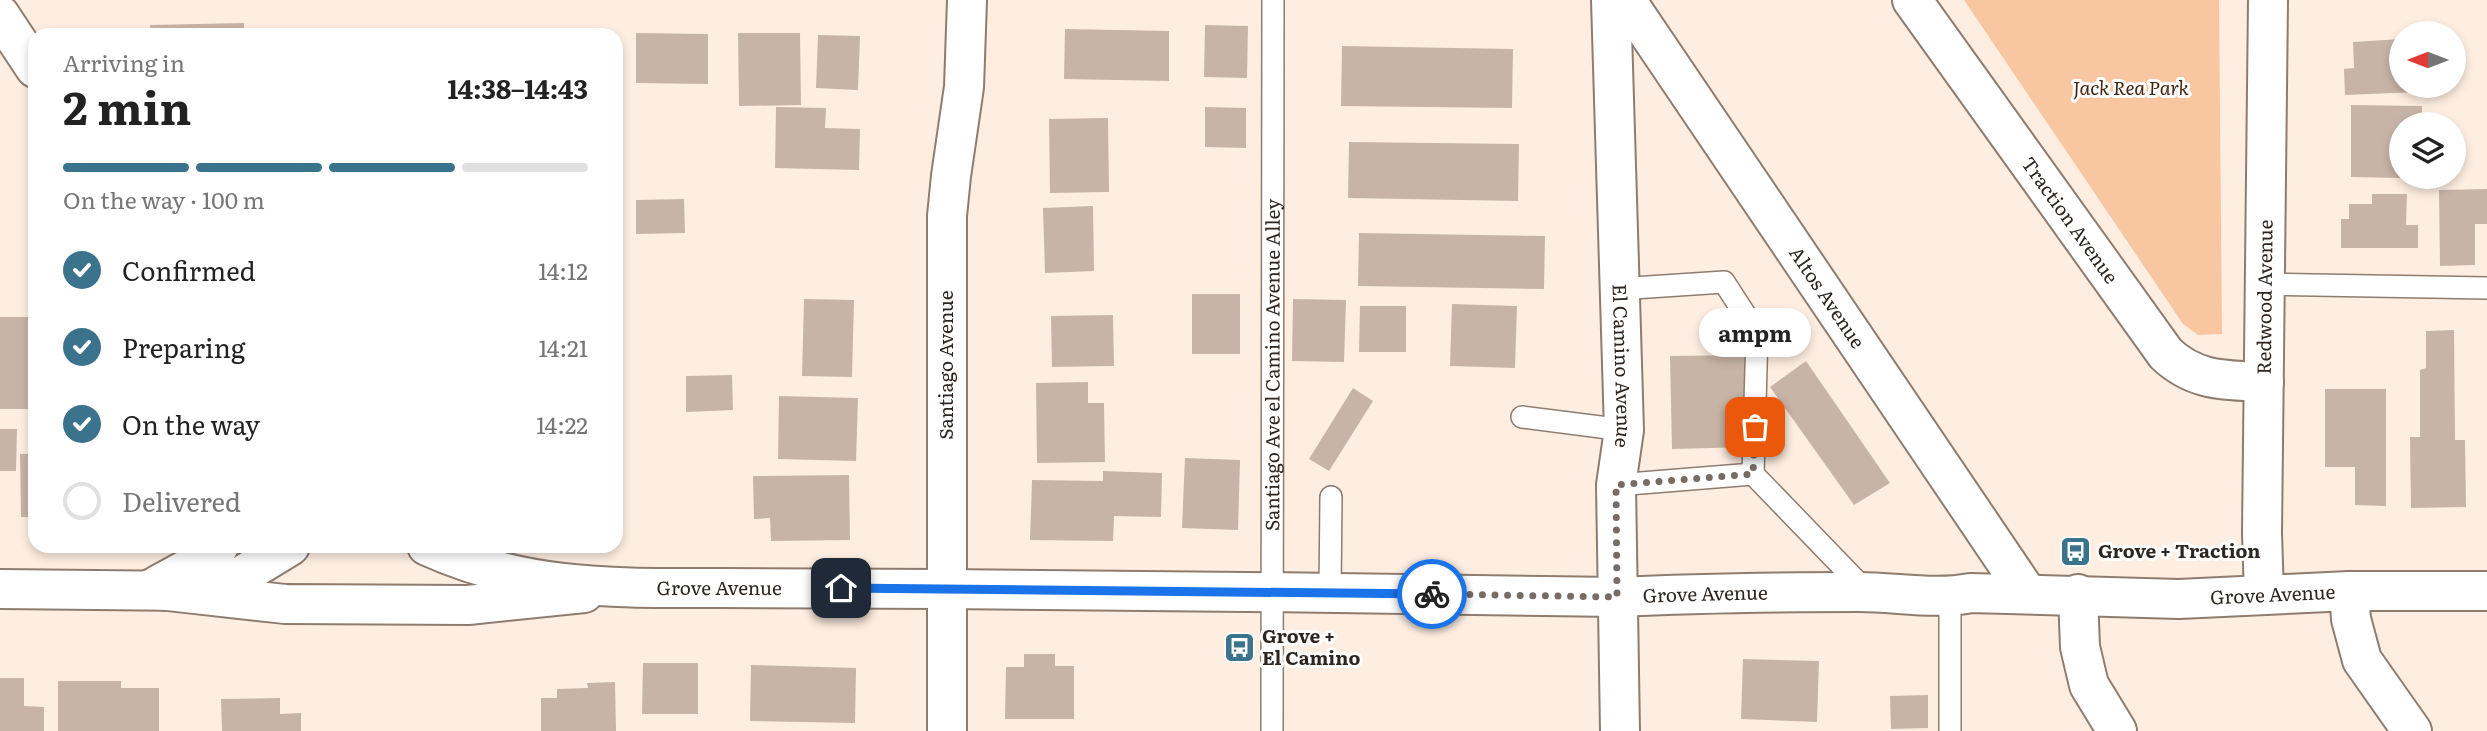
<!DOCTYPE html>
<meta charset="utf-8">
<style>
body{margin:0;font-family:Literata,serif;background:#f2f2f2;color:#222;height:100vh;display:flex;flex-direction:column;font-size:26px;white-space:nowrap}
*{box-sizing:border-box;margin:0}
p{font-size:23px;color:#767676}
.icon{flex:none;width:38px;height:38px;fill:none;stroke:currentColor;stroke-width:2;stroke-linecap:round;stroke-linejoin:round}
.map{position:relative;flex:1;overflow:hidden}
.panel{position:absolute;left:28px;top:28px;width:595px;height:525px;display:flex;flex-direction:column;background:#fff;border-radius:21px;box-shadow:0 4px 10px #0003}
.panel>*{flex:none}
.needle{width:46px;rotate:270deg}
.fabs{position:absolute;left:2389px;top:21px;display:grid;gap:14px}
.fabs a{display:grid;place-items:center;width:77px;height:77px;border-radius:50%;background:#fff;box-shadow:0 4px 10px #0003;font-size:35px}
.pin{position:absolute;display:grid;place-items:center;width:60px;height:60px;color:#fff;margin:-30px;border-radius:14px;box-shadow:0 4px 10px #0006}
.courier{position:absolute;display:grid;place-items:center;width:70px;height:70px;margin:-35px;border:5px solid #1a73e8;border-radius:50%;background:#fff;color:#222;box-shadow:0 2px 9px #0007}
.bubble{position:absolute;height:49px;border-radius:24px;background:#fff;box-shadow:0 4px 10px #0003;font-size:23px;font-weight:700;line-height:49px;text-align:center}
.headline em{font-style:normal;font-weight:700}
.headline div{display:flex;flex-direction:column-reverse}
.headline{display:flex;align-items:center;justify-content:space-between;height:119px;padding:0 35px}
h1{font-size:46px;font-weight:700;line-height:52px}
.bar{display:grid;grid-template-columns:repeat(4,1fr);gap:10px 7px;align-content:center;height:84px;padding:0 35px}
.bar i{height:9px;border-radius:5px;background:#e0e0e0}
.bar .current{background:#3b738d}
.bar p{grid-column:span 4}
ol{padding:0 35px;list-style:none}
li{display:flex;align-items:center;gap:21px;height:77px}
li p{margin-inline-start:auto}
li .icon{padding:7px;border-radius:50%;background:#3b738d;color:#fff;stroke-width:4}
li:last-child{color:#767676}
li i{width:38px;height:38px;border:4px solid #e0e0e0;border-radius:50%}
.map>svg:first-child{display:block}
</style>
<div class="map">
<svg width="2487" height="731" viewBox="0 0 2487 731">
<rect width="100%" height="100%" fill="#feeee2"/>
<path fill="#f9c6a2" d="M1964 0H2219L2222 334 2198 335 2183 324Z"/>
<g fill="#c8b4a7">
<path d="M244 23V35H151L150 25Z"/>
<path d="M1205 25 1248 26 1247 78 1204 77Z"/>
<path d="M1065 29 1169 31V81L1064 79Z"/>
<path d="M636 33 708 34V84L636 83Z"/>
<path d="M738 33H800L801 105 739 106Z"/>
<path d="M818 35 860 36 858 90 816 88Z"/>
<path d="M2401 39V86H2444V91L2345 95 2344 69 2354 68 2353 42Z"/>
<path d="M1342 46 1513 49 1512 108 1341 106Z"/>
<path d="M2351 105 2422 106V124H2401V178L2351 177Z"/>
<path d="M776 107 826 108 825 128 860 129 859 170 775 168Z"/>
<path d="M1205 107 1246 108V148L1205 147Z"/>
<path d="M1108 118 1109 192 1050 193 1049 119Z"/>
<path d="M1349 142 1519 144 1518 201 1348 198Z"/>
<path d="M2487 189V224H2475V265L2440 266 2439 190Z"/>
<path d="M2372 194H2407L2406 225H2418V248H2341V219H2349V204H2372Z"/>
<path d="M684 199 685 233 636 234V200Z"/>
<path d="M1093 206 1094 271 1045 273 1043 208Z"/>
<path d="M1359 233 1545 236 1544 289 1358 286Z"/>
<path d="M620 286 621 325H616V287Z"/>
<rect x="1192" y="294" width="48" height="60"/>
<path d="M804 299 854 300 852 377 802 376Z"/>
<path d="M1293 299 1346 300 1344 362 1292 361Z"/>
<path d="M1452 304 1517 306 1515 368 1450 366Z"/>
<path d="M1360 306H1406V352H1359Z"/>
<path d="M1113 315 1114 366 1052 367 1051 316Z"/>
<path d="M0 317H29V347H35V409H0Z"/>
<path d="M2454 330 2455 440H2465L2466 507 2411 508 2410 437H2420V370L2426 368V331Z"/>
<path d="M1749 355 1751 447 1672 449 1670 356Z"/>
<path d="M1806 361 1890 483 1854 505 1770 387Z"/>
<path d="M732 375 733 410 686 412V376Z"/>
<path d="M1088 382V403H1104L1105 462 1037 463 1036 383Z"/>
<path d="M1353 388 1373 401 1329 471 1309 459Z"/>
<path d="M2325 389H2386V506L2355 505V467H2325Z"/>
<path d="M779 396 858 398 856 461 778 459Z"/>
<path d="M0 429H17L16 471H0Z"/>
<path d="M20 454H35V517H21Z"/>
<path d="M1185 458 1240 460 1238 530 1182 528Z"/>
<path d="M1103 471 1162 473 1161 517 1114 516 1113 541 1030 540 1032 480 1103 481Z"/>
<path d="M849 475 850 540 771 541 770 518 754 519 753 476Z"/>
<path d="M1024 654H1055V666H1074V719H1005L1006 667H1024Z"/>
<path d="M1743 659 1819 661 1817 722 1741 719Z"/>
<path d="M643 663H698V714H642Z"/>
<path d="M751 665 856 668 855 723 750 721Z"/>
<path d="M0 678H24V706L44 707V731H0Z"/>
<path d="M58 681H121V688H159V731H58Z"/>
<path d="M615 682 616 731H541V698H557V689L588 688 587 683Z"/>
<path d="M1928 695V728L1891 729 1890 696Z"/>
<path d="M280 698V714L301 713V731H222L221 699Z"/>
</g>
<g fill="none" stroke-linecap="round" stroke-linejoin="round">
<defs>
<g id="lane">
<path d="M2265 284 2487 288"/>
<path d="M1618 289 1724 282 1757 333 1753 474"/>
<path d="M1522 417 1624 430"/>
<path d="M1616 485 1753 474 1867 592"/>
<path d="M1330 592 1331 497"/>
<path id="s1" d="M1272 731 1273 0"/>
<path d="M1950 731V597"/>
</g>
<g id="street">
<path id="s2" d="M1626 0 2027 593"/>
<path id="s3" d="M1912 0 2166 354C2196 382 2226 380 2264 382"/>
<path d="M158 585 213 555 219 546"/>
<path d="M0 589 189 591 241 576 290 546"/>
<path d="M150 589 285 604 468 605 584 593"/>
<path d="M2349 591 2351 619 2362 660 2412 731"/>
<path d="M2078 594 2080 647 2089 685 2117 731"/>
<path id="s4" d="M2264 595 2262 533 2268 0"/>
<path d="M947 731V216L951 176 964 87 967 0"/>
</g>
<g id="secondary">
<path id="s5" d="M1611 0 1624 430 1616 485 1620 731"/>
<path d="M0 15 35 68"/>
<path id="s6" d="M427 546C526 591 615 588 721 588 795 588 869 588 944 589 1168 590 1393 594 1617 597 1698 593 1778 592 1859 592 1897 592 1934 600 1971 593L2179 599 2349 591H2487"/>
</g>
</defs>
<use href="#lane" stroke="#8e7c6f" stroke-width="24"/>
<use href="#street" stroke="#8e7c6f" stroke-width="42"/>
<use href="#secondary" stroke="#8e7c6f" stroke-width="42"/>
<use href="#lane" stroke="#fff" stroke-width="21"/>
<use href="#street" stroke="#fff" stroke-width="38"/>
<use href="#secondary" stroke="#fff" stroke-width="38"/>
</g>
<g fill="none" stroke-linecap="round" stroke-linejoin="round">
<path stroke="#766c64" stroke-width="7" stroke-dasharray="0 12.6" d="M1432 594 1617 597 1616 485 1753 474 1755 427"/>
<path stroke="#1a73e8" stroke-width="9" d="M841 588 1432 594"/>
</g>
<defs>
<symbol id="bus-square" viewBox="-11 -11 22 22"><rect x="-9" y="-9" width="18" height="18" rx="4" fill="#3b738d" stroke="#fefefe"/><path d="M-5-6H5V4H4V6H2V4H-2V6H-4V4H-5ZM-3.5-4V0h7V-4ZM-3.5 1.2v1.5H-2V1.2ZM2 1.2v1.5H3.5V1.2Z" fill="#fff"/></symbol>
</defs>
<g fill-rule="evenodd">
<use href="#bus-square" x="2058" y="534" width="35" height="35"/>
<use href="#bus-square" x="1222" y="630" width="35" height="35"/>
</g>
<g text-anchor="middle" stroke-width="6" stroke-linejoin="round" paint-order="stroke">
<g font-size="19" font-style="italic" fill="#41230a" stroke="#fefefe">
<text x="2131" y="95">Jack Rea Park</text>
</g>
<g font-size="19" fill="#2d2620" stroke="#fefefe">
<text dy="7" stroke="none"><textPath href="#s3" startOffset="271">Traction Avenue</textPath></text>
<text dy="7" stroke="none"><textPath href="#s2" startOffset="359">Altos Avenue</textPath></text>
<text dy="7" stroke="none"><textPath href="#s4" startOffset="298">Redwood Avenue</textPath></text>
<text transform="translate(946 365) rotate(-90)" y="7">Santiago Avenue</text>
<text dy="7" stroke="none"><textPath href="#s1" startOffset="366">Santiago Ave el Camino Avenue Alley</textPath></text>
<text dy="7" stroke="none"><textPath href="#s5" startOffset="366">El Camino Avenue</textPath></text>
<text dy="7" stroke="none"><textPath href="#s6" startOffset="298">Grove Avenue</textPath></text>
<text dy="7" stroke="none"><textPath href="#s6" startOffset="1284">Grove Avenue</textPath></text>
<text dy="7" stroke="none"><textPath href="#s6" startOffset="1852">Grove Avenue</textPath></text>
</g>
<g font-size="19" font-weight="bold" fill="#2d2620" stroke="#fefefe" text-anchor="start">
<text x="2098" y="558">Grove + Traction</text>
<text x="1262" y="643">Grove +<tspan x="1262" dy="22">El Camino</tspan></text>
</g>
</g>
</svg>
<div class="fabs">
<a><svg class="needle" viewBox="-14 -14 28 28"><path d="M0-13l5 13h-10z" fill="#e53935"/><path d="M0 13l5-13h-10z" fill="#767676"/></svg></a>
<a><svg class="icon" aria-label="layers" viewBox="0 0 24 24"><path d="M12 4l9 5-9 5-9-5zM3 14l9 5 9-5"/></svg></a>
</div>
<div class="pin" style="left:1755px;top:427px;background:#ea580c"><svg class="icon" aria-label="bag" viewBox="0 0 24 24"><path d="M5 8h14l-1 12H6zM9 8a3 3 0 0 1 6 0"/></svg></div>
<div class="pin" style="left:841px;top:588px;background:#1f2937"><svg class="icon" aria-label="home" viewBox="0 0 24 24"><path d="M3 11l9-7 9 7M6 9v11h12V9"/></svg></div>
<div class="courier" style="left:1432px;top:594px"><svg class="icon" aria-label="bike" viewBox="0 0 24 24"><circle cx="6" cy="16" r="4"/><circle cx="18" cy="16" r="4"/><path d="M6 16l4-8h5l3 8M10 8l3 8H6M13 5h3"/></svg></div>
<div class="bubble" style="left:1699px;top:308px;width:112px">ampm</div>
<section class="panel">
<div class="headline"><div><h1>2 min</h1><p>Arriving in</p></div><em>14:38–14:43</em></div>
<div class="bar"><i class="current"></i><i class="current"></i><i class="current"></i><i></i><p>On the way · 100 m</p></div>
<ol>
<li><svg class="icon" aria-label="check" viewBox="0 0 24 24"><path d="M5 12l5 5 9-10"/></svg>Confirmed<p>14:12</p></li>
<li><svg class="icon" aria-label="check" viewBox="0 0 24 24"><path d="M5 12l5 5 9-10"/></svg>Preparing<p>14:21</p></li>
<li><svg class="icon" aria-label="check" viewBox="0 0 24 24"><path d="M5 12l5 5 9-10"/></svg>On the way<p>14:22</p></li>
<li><i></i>Delivered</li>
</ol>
</section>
</div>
